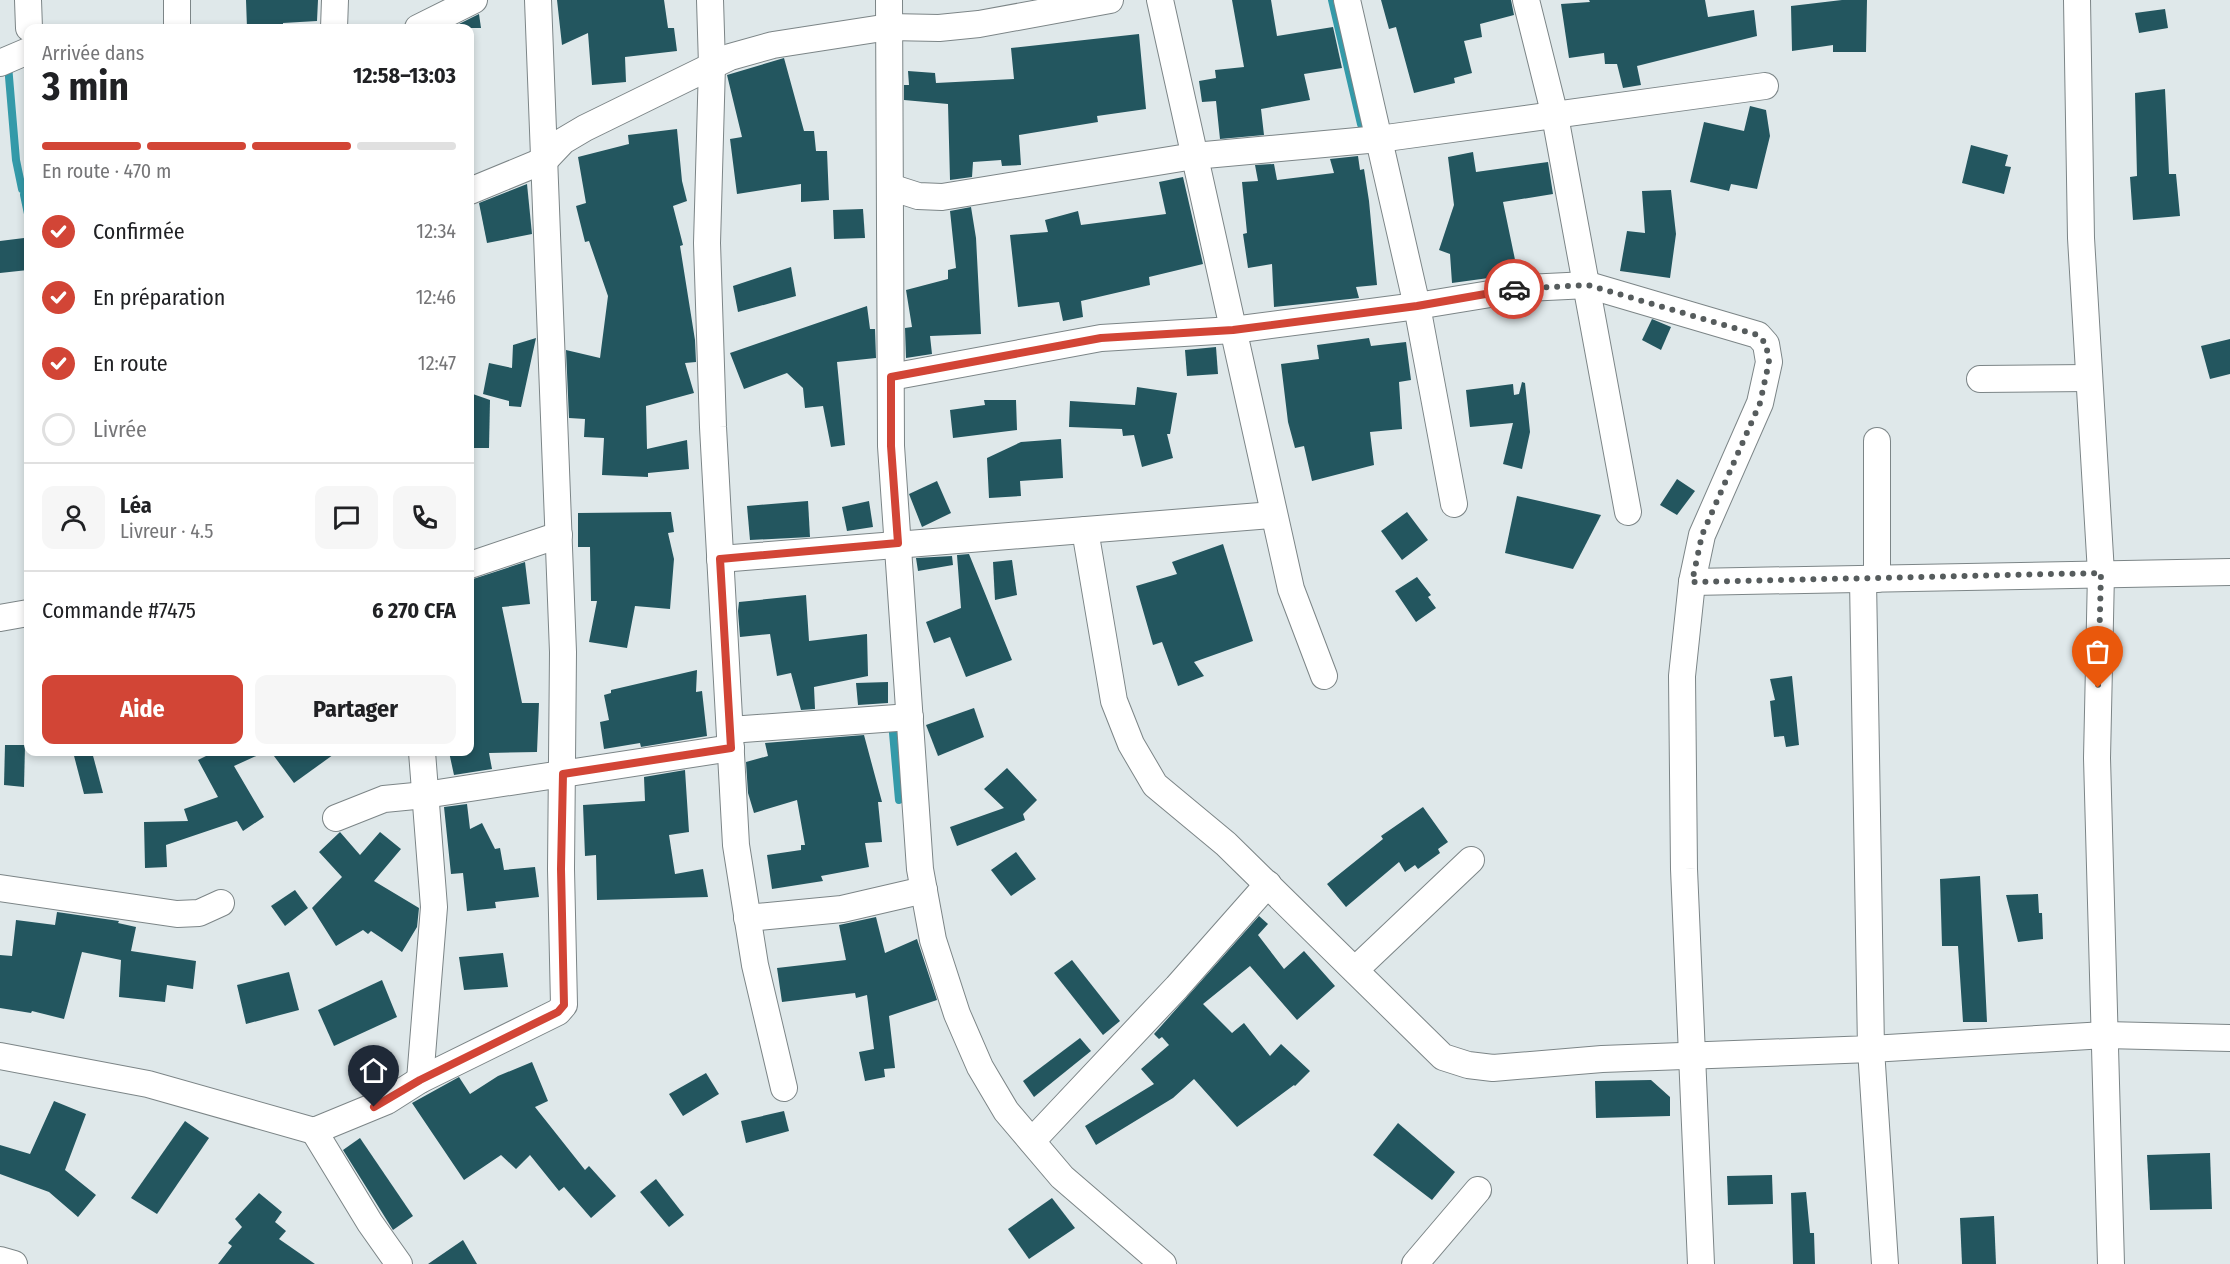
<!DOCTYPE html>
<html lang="fr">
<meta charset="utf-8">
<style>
body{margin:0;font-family:"Fira Sans Condensed",sans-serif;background:#f6f6f6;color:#202124;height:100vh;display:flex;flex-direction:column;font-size:22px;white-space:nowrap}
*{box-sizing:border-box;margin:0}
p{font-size:20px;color:#757577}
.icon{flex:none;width:33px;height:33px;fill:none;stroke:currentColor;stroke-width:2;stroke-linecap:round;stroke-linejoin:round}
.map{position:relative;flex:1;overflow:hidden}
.drawer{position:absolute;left:24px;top:24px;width:450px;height:732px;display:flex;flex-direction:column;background:#fff;border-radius:12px;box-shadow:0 3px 9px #0003}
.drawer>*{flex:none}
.pin{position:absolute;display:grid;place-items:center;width:51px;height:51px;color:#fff;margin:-62px -26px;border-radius:50% 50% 50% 0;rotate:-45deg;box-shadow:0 0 6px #0007}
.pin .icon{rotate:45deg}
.courier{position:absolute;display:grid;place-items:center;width:60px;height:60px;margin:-30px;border:4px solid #d24536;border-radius:50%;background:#fff;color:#222;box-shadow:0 2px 8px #0007}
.head em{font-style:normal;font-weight:700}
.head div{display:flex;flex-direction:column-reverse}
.head{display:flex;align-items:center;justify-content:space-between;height:102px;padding:0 18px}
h1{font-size:39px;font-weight:700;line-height:45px}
.bar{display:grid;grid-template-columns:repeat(4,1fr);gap:9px 6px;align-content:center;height:72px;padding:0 18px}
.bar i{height:8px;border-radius:4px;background:#e0e0e0}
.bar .selected{background:#d24536}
.bar p{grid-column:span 4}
.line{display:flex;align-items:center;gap:15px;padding:0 18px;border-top:2px solid #e0e0e0}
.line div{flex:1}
.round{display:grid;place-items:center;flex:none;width:63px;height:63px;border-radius:12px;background:#f6f6f6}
ol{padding:0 18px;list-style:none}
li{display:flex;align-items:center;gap:18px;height:66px}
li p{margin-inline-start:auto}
li .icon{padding:6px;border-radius:50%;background:#d24536;color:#fff;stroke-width:4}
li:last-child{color:#757577}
li i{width:33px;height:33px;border:3px solid #e0e0e0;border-radius:50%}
.button{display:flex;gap:12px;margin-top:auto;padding:12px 18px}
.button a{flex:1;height:69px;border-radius:12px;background:#d24536;color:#fff;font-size:24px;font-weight:700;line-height:69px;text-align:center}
.button a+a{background:#f6f6f6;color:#202124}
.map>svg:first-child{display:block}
</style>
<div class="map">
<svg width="2230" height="1264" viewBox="0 0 2230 1264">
<rect width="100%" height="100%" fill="#dfe8ea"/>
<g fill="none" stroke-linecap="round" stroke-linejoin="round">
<g stroke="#349aa9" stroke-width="8">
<path d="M1332 0 1361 124"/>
<path d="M8 65 16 160 22 189"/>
<path d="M24 195 28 214"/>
<path d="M892 722 899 800"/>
</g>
</g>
<g fill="#23565f">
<path d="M246 0H318L317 21 283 23V28H247Z"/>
<path d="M557 0H664L668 28H674L677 51 625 57 626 82 592 85 588 33 562 45Z"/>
<path d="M1232 0H1271L1277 36 1333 27 1342 68 1304 74 1310 100 1261 109 1264 135 1220 139 1216 101 1202 102 1199 81 1216 78 1215 70 1244 67Z"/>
<path d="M1381 0H1511L1514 15 1480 24 1482 37 1464 41 1472 73 1454 78 1455 83 1414 93 1396 27 1389 29Z"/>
<path d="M1589 0H1705L1708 17 1754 10 1757 36 1637 66 1641 85 1623 88 1617 64H1605L1604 53 1569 58 1561 4 1590 2Z"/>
<path d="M1842 0H1867L1866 52H1833V45L1792 51 1791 6Z"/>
<path d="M2165 9 2168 28 2139 33 2135 13Z"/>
<path d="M479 14 481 28H451Z"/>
<path d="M1139 34 1146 109 1097 116 1098 122 1019 135 1021 165 1002 166 1001 160 973 162 972 177 950 180 948 104 904 100V85H909L908 71 935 73 936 83 1014 79 1011 48Z"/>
<path d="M784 58 804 131H814L816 151H827L829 200 801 202V184L737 194 730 139 742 137 727 75Z"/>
<path d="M2165 89 2169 174H2176L2180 216 2133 220 2130 177 2137 176 2135 93Z"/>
<path d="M1750 106 1766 110 1770 136 1757 189 1731 184 1729 191 1690 182 1704 122 1744 131Z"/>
<path d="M677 129 682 181 687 201 673 206 683 245 680 246 695 340 696 362 685 363 694 393 646 406 647 449 687 440 689 469 648 473V477L602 475 604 438 584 437 585 419 569 418 566 350 600 358 608 296 589 241 585 242 576 206 586 203 578 157 629 144 628 135Z"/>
<path d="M1971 145 2008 155 2005 166 2011 167 2004 194 1962 183Z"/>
<path d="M1473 152 1476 172 1548 162 1553 194 1503 202 1518 274 1452 283 1450 254 1439 250 1454 205 1448 157Z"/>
<path d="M1358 156 1360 170 1364 169 1369 201 1377 285 1356 287 1359 298 1274 307 1272 264 1248 268 1243 234 1247 233 1242 182 1258 181 1255 165 1274 164 1277 180 1334 173 1330 159Z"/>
<path d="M1183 177 1203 264 1149 277 1150 285 1081 301 1083 317 1063 321 1059 302 1018 307 1010 235 1048 232 1045 220 1078 211 1081 225 1166 214 1159 182Z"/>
<path d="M527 184 532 234 487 243 479 203Z"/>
<path d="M1671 190 1676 234 1670 278 1620 271 1627 231 1645 233 1642 191Z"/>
<path d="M971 207 976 238 981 334 930 336 932 354 906 358 905 328 912 327 906 290 948 279V270L956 268 950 211Z"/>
<path d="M863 209 865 238 834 239 833 210Z"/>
<path d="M24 238 25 243H28V270L0 273V241Z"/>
<path d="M791 267 796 296 738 312 733 286Z"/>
<path d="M867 306 870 329H875L876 358 837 362 845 445 831 447 823 406 805 408 803 388 787 373 744 389 730 353Z"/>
<path d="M1652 319 1671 327 1661 350 1642 340Z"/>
<path d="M536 338 521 407 509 406V401L483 394 489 363 512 368 513 345Z"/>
<path d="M1369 338 1371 346 1406 342 1411 380 1399 382 1402 429 1370 432 1374 465 1312 481 1304 446 1295 448 1288 422 1281 364 1319 359 1317 345Z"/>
<path d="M2230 339V374L2210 379 2201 346Z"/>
<path d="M1216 347 1218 374 1187 376 1185 350Z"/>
<path d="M1522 382 1525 383 1530 432 1522 469 1503 464 1513 423 1470 427 1466 390 1513 384 1514 395 1519 394Z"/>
<path d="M1137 387 1177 393 1170 434H1167L1173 458 1142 467 1134 435 1123 436 1122 429 1069 427 1070 401 1135 405Z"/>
<path d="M470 393 490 400 489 448H470Z"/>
<path d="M984 400H1016L1017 430 953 438 950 410 985 405Z"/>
<path d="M1061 439 1063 478 1020 481 1021 496 989 498 987 458 1021 442Z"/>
<path d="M1677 479 1695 491 1677 515 1660 505Z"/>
<path d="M937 481 951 513 922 527 909 494Z"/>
<path d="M1517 496 1601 515 1573 569 1505 553Z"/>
<path d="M808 501 810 537 750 540 747 506Z"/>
<path d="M869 501 873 527 847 531 842 507Z"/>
<path d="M671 512 674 532 668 533 674 559 670 609 635 606 627 648 589 642 597 601H591L590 547H578V513Z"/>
<path d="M1407 512 1428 540 1402 560 1381 531Z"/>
<path d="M1223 544 1253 641 1194 662 1204 676 1178 686 1162 642 1153 645 1136 586 1177 574 1172 562Z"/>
<path d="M969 554 1012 660 966 677 950 637 934 643 926 622 961 608 957 555Z"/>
<path d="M952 556 953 565 918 571 916 558Z"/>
<path d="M1012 560 1017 595 995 600 993 562Z"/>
<path d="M525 562 530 604 502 607 522 703H539L537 752 489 753 492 769 454 775 449 752H470V580Z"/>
<path d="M1417 577 1431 595 1428 597 1436 608 1416 622 1395 591Z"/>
<path d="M806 595 809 641 867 634 868 676 814 687 815 709 801 710 791 673 777 676 770 634 740 637 738 611 739 602Z"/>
<path d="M697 670 696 692 702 691 707 736 641 747 640 743 604 749 600 722 609 720 604 695 611 693V690Z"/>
<path d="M1792 676 1799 745 1786 747 1784 736 1774 737 1770 701 1775 700 1770 679Z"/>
<path d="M888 682V703L858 705 856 683Z"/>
<path d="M974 708 984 737 938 756 926 725Z"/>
<path d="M864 735 882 802H878L882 842 865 843 869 867 821 876 823 881 772 889 767 855 801 850V845H805L797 800 754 813 748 793 746 762 768 756 765 743Z"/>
<path d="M5 745H25L24 787 4 785Z"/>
<path d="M73 752H92L103 793 84 794Z"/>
<path d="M214 752H265L234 766 264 817 243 831 237 821 166 845 167 867 145 868 144 822 188 821 184 809 218 797 198 760Z"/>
<path d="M271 752H337L294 783Z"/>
<path d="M1007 768 1037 800 1023 814 1025 820 957 846 950 827 1004 808 984 789Z"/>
<path d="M685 770 689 832 669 835 675 874 703 869 708 897 597 900 596 855 585 856 583 805 645 801 644 777Z"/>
<path d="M467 804 470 829 482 823 495 849 500 848 504 870 535 867 539 897 495 902 496 908 467 911 463 873 451 874 444 807Z"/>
<path d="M1423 807 1448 842 1438 849 1440 853 1418 869 1415 865 1405 872 1399 862 1346 907 1327 884 1383 839 1381 836Z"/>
<path d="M340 832 360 855 380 832 401 849 374 881 419 908 417 927 402 952 371 931 368 934 363 930 336 946 312 908 342 877 319 852Z"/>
<path d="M1016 852 1036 879 1011 896 991 870Z"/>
<path d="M1980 876 1987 1022H1963L1958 946H1942L1940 879Z"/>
<path d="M295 890 308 908 285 926 271 906Z"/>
<path d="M2038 894 2039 913H2042L2043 939 2018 942 2006 895Z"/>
<path d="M57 912 119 921 118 923 136 927 131 951 196 961 193 989 167 985 165 1002 119 997 121 960 82 952 64 1019 32 1011 31 1013 0 1008V955L12 956 16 920 55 925Z"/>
<path d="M1259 916 1268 924 1258 935 1284 969 1304 951 1335 986 1297 1020 1250 966 1203 1004 1232 1033 1244 1023 1270 1056 1281 1044 1310 1071 1295 1086 1294 1085 1237 1127 1194 1079 1173 1098 1096 1145 1085 1126 1154 1084 1141 1069 1169 1045 1162 1037 1159 1039 1154 1034Z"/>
<path d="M876 917 885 953 917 939 937 1000 889 1016 895 1068 884 1069 885 1077 865 1081 859 1052 874 1049 867 995 856 998 855 993 782 1002 777 968 846 960 839 925Z"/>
<path d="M503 953 508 987 464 990 459 957Z"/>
<path d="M1072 960 1120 1021 1103 1035 1054 973Z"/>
<path d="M289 972 299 1010 246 1024 237 985Z"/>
<path d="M382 980 397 1017 334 1046 318 1010Z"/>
<path d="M1080 1038 1091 1051 1034 1097 1023 1081Z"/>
<path d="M532 1062 548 1101 535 1107 585 1170 589 1166 616 1196 591 1218 564 1187 559 1191 530 1155 516 1169 501 1155 464 1180 412 1103 459 1077 470 1094 498 1076Z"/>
<path d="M706 1073 719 1094 683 1116 669 1094Z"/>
<path d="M1651 1080 1670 1097V1116L1596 1118 1595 1081Z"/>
<path d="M54 1101 86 1114 65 1170 96 1195 78 1217 49 1192 0 1174V1145L30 1154Z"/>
<path d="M784 1111 789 1131 746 1143 741 1121Z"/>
<path d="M185 1121 209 1138 157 1214 131 1198Z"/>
<path d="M1398 1123 1455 1172 1432 1200 1373 1155Z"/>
<path d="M360 1138 413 1216 393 1230 343 1150Z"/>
<path d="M2210 1153 2212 1209 2150 1210 2147 1155Z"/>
<path d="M1772 1175 1773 1204 1728 1205 1727 1176Z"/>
<path d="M656 1179 684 1215 669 1227 640 1192Z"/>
<path d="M1806 1192 1810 1233H1814L1815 1264H1793L1791 1193Z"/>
<path d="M259 1193 282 1212 275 1222 286 1231 279 1239 315 1264H218L232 1246 228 1243 242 1227 235 1219Z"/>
<path d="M1052 1198 1075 1228 1029 1259 1008 1229Z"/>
<path d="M1994 1216 1996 1264H1962L1960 1218Z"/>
<path d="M463 1240 477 1264H428Z"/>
</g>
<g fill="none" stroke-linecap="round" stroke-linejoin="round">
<defs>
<g id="minor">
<path d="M28 0 29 28"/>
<path d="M177 0V28"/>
<path d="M710 0 712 65 707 243 713 427 736 845 755 965 784 1088"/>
<path d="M889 0 891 446 920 869 933 940 957 1014 980 1067 1006 1111 1062 1177 1163 1264"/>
<path d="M1160 0 1291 589 1324 676"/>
<path d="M1347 0 1417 306 1454 504"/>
<path d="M1526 0 1555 116 1628 512"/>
<path d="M2077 0 2081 238 2101 573 2097 758 2111 1264"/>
<path d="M334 28 335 0"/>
<path d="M418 28 474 0"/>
<path d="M0 63 28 51"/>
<path d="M890 187 918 196 942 197 1194 156 1379 139 1765 86"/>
<path d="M470 191 545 160 563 141 585 128 730 57 773 45 889 27 939 28 979 24 1110 0"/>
<path d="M891 377 1101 338 1233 330 1417 306 1526 288 1588 285 1758 335 1766 344 1769 362 1760 403 1702 535 1692 582 1682 676 1684 869 1701 1264"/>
<path d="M1980 379 2089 378"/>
<path d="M1877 441V579"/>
<path d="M1085 530 1114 701 1131 744 1155 785 1226 844 1443 1057 1468 1065 1493 1068 1602 1059 1871 1049 1863 580"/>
<path d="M720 559 1273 515"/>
<path d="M470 565 559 535"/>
<path d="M1692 582 2230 572"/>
<path d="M0 618 28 613"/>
<path d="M730 730 910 717"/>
<path d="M336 818 384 799 425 795 731 748"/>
<path d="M0 888 177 914 199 913 221 903"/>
<path d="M747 918 842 909 924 890"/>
<path d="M1355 970 1471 860"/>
<path d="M0 1056 148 1084 314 1131 387 1101 420 1080 558 1012 564 1005 561 869 563 652 538 0"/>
<path d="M420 1080 434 907 422 752"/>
<path d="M314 1131 370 1223 399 1264"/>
<path d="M1032 1141 1177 987 1268 884"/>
<path d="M0 1260 14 1264"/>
<path d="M1415 1264 1478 1190"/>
<path d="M1885 1264 1871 1049 2105 1035 2230 1038"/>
</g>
</defs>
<use href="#minor" stroke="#7c8587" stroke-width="28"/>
<use href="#minor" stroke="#fff" stroke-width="26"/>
</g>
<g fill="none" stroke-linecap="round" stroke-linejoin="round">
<path stroke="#565c5d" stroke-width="6" stroke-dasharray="0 10.8" d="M1514 289 1588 285 1758 335 1766 344 1769 362 1760 403 1702 535 1692 582 2101 573 2098 688"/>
<path stroke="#d24536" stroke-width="8" d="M374 1107 420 1080 558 1012 564 1005 561 869 563 774 731 748 720 559 898 543 891 446V377L1101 338 1233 330 1417 306 1514 289"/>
</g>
</svg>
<div class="pin" style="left:2098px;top:688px;background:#ea580c"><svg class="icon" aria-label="bag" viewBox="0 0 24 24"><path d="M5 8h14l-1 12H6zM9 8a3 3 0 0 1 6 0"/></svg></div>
<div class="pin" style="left:374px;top:1107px;background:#1f2937"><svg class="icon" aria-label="home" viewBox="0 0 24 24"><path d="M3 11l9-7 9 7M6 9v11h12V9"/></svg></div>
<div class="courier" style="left:1514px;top:289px"><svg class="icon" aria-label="car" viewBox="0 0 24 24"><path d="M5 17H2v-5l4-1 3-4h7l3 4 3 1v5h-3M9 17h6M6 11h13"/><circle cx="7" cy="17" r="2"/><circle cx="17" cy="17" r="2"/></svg></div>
<section class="drawer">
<div class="head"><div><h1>3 min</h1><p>Arrivée dans</p></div><em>12:58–13:03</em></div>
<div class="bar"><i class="selected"></i><i class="selected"></i><i class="selected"></i><i></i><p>En route · 470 m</p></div>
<ol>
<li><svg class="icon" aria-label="check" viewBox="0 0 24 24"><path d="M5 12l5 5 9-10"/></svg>Confirmée<p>12:34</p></li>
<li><svg class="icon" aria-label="check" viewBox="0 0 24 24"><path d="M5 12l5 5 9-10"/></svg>En préparation<p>12:46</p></li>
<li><svg class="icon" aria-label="check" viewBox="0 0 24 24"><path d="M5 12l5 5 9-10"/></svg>En route<p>12:47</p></li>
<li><i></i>Livrée</li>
</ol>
<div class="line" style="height:108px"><a class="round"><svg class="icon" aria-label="person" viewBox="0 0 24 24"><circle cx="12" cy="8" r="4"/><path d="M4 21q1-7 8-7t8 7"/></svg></a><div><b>Léa</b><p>Livreur · 4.5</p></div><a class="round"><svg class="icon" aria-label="chat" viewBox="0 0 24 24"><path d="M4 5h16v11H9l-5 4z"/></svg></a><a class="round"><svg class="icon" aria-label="phone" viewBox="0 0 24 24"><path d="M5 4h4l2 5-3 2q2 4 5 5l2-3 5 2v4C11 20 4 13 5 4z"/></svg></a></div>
<div class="line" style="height:78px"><div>Commande #7475</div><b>6 270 CFA</b></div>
<div class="button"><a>Aide</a><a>Partager</a></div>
</section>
</div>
